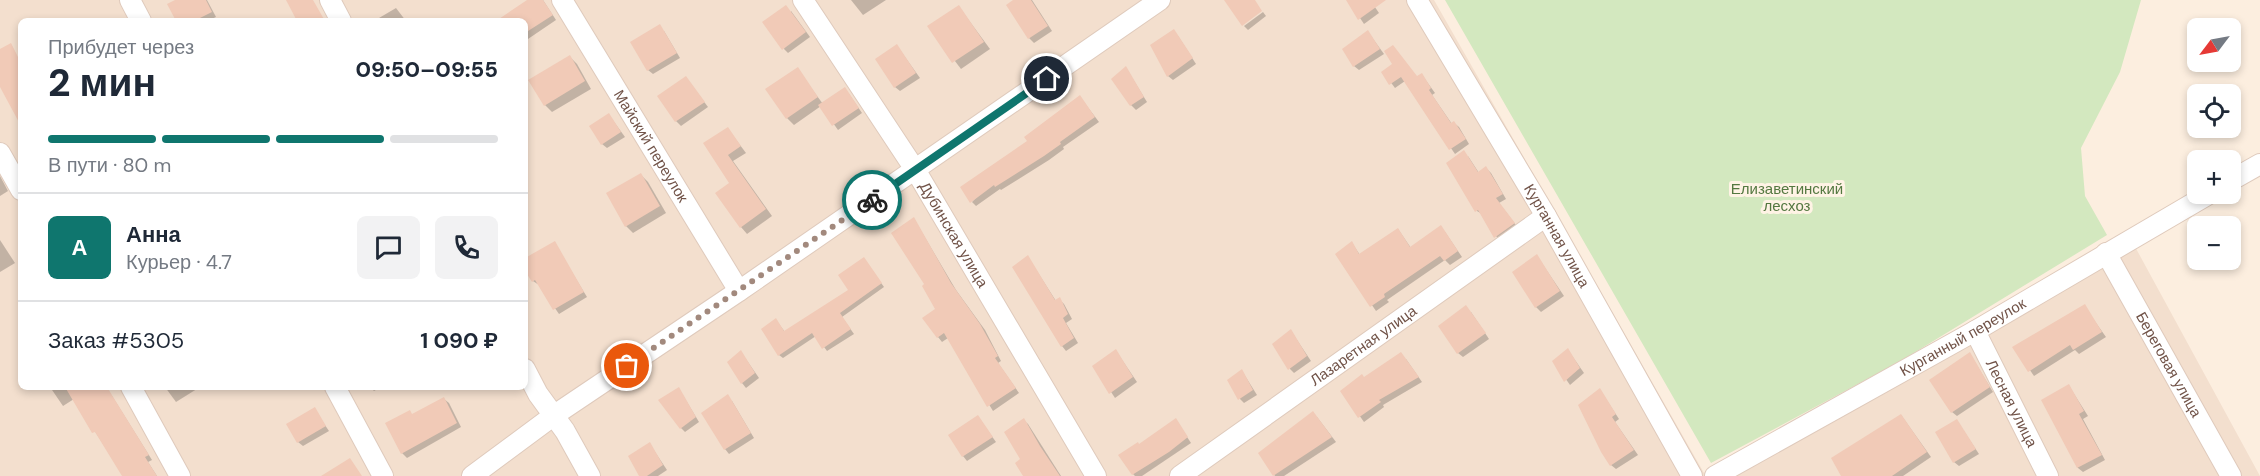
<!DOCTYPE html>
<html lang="ru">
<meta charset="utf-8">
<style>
body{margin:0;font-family:"DM Sans",sans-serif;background:#f2f2f3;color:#1f2937;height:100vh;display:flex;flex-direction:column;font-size:22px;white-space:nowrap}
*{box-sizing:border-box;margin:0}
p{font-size:20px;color:#747a83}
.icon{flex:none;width:33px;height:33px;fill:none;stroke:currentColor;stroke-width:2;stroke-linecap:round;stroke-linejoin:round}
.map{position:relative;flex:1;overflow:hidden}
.drawer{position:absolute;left:18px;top:18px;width:510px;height:372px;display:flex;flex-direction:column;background:#fff;border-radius:9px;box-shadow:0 3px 9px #0003}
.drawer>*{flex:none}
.needle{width:39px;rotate:238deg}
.fabs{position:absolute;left:2187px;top:18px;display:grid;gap:12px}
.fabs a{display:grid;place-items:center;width:54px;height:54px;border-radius:9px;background:#fff;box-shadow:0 3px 9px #0003;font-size:30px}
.pin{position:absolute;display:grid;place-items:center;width:51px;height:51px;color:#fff;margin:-26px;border:3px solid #fff;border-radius:50%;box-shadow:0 2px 6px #0007}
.courier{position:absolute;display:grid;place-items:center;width:60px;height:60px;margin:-30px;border:4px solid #0f766e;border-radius:50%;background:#fff;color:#222;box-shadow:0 2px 8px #0007}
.head em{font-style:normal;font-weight:800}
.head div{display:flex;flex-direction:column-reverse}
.head{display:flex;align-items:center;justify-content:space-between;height:102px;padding:0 30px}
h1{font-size:39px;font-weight:800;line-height:45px}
.bar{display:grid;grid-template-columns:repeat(4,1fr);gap:9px 6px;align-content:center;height:72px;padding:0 30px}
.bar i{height:8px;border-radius:4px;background:#e0e1e3}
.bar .active{background:#0f766e}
.bar p{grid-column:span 4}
.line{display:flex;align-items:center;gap:15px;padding:0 30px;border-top:2px solid #e0e1e3}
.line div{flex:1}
.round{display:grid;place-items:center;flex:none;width:63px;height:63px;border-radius:9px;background:#f2f2f3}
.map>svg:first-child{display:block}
</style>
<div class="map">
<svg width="2260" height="476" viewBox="0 0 2260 476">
<rect width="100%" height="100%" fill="#fceedf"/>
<path fill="#f3dfce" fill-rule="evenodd" d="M0 0H1434L1704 473 2127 232 2260 476H0ZM21 21H525V387H21Z"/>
<path fill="#d3e8bf" d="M1445 0H2141L2120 72 2081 148 2085 196 2107 235 1899 362 1711 463Z"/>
<g fill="#0003">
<path d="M178 0H207L216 17 207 21H177Z"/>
<path d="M530 0H543L556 20 528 39 525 36V21H514Z"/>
<path d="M851 0H886L863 15Z"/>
<path d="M1016 0H1032L1052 31 1034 43 1029 38Z"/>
<path d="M1348 0H1370L1379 13 1364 24Z"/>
<path d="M959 7 990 49 961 69 929 27Z"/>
<path d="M396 8 406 21H381L379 18Z"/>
<path d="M791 11 810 37 788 53 784 49Z"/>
<path d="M1263 12 1266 16 1248 30 1244 26Z"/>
<path d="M664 31 680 58 653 74 648 70Z"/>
<path d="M1368 32 1384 54 1359 70 1354 66Z"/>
<path d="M1178 36 1196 64 1173 80 1168 76Z"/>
<path d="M897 46 920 78 900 91 895 87Z"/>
<path d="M570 57 577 64 591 89 552 112 545 105 530 81Z"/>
<path d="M1126 68 1147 102 1136 110 1131 105Z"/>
<path d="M797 69 823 104 849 94 862 113 838 130 821 106 794 125 787 118Z"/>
<path d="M1383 72 1417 78 1422 75 1435 93 1432 95 1452 124 1454 123 1459 127 1469 144 1455 154 1405 81 1395 88Z"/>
<path d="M686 78 708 107 681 126 676 121Z"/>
<path d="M1080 97 1099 122 1063 147 1064 149 1049 160 1001 190 1000 189 976 206 972 202 1029 141Z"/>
<path d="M609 115 625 137 607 148 602 144Z"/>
<path d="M728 129 746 153 733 161 772 216 747 234 741 227 731 183 705 143Z"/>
<path d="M1468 156 1479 173 1486 168 1491 173 1506 199 1499 203 1518 228 1500 242 1482 214 1477 211Z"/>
<path d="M641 175 648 182 666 213 633 233 626 226Z"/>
<path d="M0 176 8 191 0 196Z"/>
<path d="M914 219 956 290 985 330 1001 361 998 363 1019 393 993 411 948 338 942 342 938 337 937 310 926 285Z"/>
<path d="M1398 229 1411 248 1445 232 1462 257 1450 265 1445 260 1387 300 1389 302 1376 311 1337 254 1352 243 1360 255Z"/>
<path d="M0 240 15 263 0 272Z"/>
<path d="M554 243 587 297 559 314 539 285 533 281 525 268V260Z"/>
<path d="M1537 256 1564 296 1541 312 1536 307Z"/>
<path d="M1028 257 1056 301 1059 299 1064 304 1072 319 1066 323 1078 343 1066 351 1062 346Z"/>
<path d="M867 263 884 287 842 317 854 334 827 351 816 336 783 358 779 355 776 320 785 332 850 290Z"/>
<path d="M2084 306 2106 337 2079 354 2075 350 2034 376 2014 347Z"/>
<path d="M1471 312 1489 339 1463 357 1458 353Z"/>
<path d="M1291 331 1311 361 1294 373 1290 369Z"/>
<path d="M1568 350 1584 373 1570 385 1554 362Z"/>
<path d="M1116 351 1137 382 1115 398 1094 366Z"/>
<path d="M741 352 759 378 746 388 742 383Z"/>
<path d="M1970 354 1993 392 1957 416 1952 412Z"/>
<path d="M1406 359 1422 382 1383 405 1384 407 1364 422 1342 391Z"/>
<path d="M1242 371 1257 395 1244 403 1240 399Z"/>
<path d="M2069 386 2088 416 2083 419 2105 460 2083 472 2078 468 2043 401Z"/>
<path d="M50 387H99L112 396 152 460 148 462 157 476H124L74 399 63 406Z"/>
<path d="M165 387H200L176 402Z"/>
<path d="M370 387H381L374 391Z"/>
<path d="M679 389 699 422 685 432 681 428Z"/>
<path d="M1600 390 1619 419 1615 422 1638 455 1616 469 1611 465Z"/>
<path d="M444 399 449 403 461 427 407 458 402 453 413 415Z"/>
<path d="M732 401 754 438 729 454 725 449Z"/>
<path d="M314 409 329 431 303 446 298 442Z"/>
<path d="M1901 415 1931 457 1903 476H1843Z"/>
<path d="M978 417 996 442 967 461 963 456Z"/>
<path d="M1317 417 1336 442 1284 476H1275L1260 454Z"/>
<path d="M1023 420 1028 424 1061 476H1025L1022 460Z"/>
<path d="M1176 420 1191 443 1142 476H1135L1133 474 1140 446Z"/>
<path d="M1957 421 1979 454 1959 466 1954 462Z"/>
<path d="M649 443 667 470 658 476H640Z"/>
</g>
<g fill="#f1cab7">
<path d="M175 0H206L212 12 194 21H176L167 4Z"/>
<path d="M286 0H313L325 21H297Z"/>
<path d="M527 0H543L553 15 525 33V21H496Z"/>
<path d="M1013 0H1031L1048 26 1028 39 1006 5Z"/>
<path d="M1224 0H1255L1262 11 1242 26Z"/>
<path d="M1346 0H1386L1358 20Z"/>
<path d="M786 5 806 32 782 50 762 22Z"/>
<path d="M959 5 984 42 952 63 927 26Z"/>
<path d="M660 24 677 53 647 71 630 42Z"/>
<path d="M1174 29 1193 58 1167 77 1150 45Z"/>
<path d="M1368 30 1380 49 1353 67 1342 49Z"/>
<path d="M11 43 21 63V126L0 87V49Z"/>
<path d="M897 44 916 73 894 88 875 59Z"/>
<path d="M1393 45 1417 76 1422 73 1431 88 1429 90 1451 123 1454 121 1466 139 1449 150 1401 77 1389 85 1381 72 1392 64 1384 51Z"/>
<path d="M570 55 585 81 544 106 528 80Z"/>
<path d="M1126 66 1144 97 1130 106 1111 79Z"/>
<path d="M798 67 818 97 786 119 765 89Z"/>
<path d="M686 76 705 102 675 122 657 96Z"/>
<path d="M845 87 859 108 832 126 818 105Z"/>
<path d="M1080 95 1095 117 1060 142 1061 144 1044 156 995 187 994 185 970 203 960 187 1027 141 1024 137Z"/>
<path d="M609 113 621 132 601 145 589 126Z"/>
<path d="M728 127 741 146 728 155 766 209 740 228 715 193 729 183 703 143Z"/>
<path d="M1464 150 1478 172 1486 166 1503 194 1496 198 1515 223 1494 238 1478 210 1475 212 1446 163Z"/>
<path d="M641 173 660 206 625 227 606 193Z"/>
<path d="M914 217 951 283 980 324 998 356 995 358 1016 388 987 407 944 333 937 338 922 318 935 309 922 286 924 284 891 233Z"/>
<path d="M1441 225 1458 251 1444 261 1440 256 1384 294 1385 297 1370 307 1335 254 1352 241 1359 254 1398 228 1410 247Z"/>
<path d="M555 241 584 292 553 310 535 280 532 282 525 271V258Z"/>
<path d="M1537 254 1560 291 1535 308 1512 272Z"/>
<path d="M1028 255 1055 300 1060 297 1068 314 1063 318 1074 338 1061 347 1012 267Z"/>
<path d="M864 257 882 283 840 313 851 329 822 349 812 333 778 356 761 329 776 318 784 331 848 290 838 275Z"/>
<path d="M2085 304 2102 332 2073 350 2070 345 2028 372 2012 347Z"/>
<path d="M1466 305 1486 333 1457 354 1438 326Z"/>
<path d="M1291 329 1307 356 1288 370 1272 344Z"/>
<path d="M1568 348 1580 368 1564 382 1552 361Z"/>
<path d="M1116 349 1133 377 1109 394 1092 366Z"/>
<path d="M741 350 755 373 741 384 727 362Z"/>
<path d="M1401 352 1419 377 1379 400 1381 402 1358 418 1340 391 1362 374 1364 377Z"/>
<path d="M1970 352 1990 387 1951 413 1929 380Z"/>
<path d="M1242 369 1253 390 1238 400 1227 380Z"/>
<path d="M2069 384 2084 411 2079 414 2102 455 2077 468 2041 400Z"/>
<path d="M65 387H107L149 455 145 457 157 476H122L95 432 92 433Z"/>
<path d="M679 387 696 417 680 429 658 400Z"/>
<path d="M1600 388 1616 414 1612 417 1634 450 1610 466 1601 452 1578 405Z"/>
<path d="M728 394 751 433 724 450 701 413Z"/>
<path d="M444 397 457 423 401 454 385 423 410 410 412 414Z"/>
<path d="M315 407 326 426 297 443 286 424Z"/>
<path d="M1313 411 1332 437 1273 476 1258 453Z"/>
<path d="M1901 414 1927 452 1892 476H1841L1831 458Z"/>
<path d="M978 415 993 437 962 457 948 435Z"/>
<path d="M1024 418 1040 446 1060 476H1023L1015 463 1020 459 1004 432Z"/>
<path d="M1176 418 1188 437 1169 452 1132 475 1118 455 1138 442 1139 444Z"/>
<path d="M1957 419 1976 449 1953 463 1935 432Z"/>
<path d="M650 442 663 465 647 476H639L628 456Z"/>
<path d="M350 458 362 476H321Z"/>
</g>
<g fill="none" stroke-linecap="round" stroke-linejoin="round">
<defs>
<g id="minor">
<path d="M130 0 141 21"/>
<path d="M330 0 341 21"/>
<path id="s1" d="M562 0 739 291"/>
<path id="s2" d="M803 0 916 171 1096 476"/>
<path id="s3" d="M1417 0 1546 216 1692 476"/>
<path d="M0 153 21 190"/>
<path d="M2230 181 2260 164"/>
<path id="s4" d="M2106 253 2231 476"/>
<path id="s5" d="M1975 331 2048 476"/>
<path d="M525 369 538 394 565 431 590 476"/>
<path d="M131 387 180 476"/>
<path d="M335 387 383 476"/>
<path d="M472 476 553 416 739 291 1160 0"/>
<path id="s6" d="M1180 476 1546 216"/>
<path id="s7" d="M1715 476 1975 331 2209 194"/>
</g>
</defs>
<use href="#minor" stroke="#dfcabc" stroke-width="22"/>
<use href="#minor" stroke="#fff" stroke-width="20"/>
</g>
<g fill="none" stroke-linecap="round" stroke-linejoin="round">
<path stroke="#a2897d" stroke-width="6" stroke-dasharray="0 10.8" d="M627 366 872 200"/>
<path stroke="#0f766e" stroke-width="8" d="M872 200 1047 79"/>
</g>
<g text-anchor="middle" stroke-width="6" stroke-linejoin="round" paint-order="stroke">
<g font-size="15" fill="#715348" stroke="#fff3e5">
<text dy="5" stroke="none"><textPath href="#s1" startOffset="171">Майский переулок</textPath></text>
<text dy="5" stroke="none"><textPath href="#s2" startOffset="279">Дубинская улица</textPath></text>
<text dy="5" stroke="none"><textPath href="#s3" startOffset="274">Курганная улица</textPath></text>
<text dy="5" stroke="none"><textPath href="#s7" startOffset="284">Курганный переулок</textPath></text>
<text dy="5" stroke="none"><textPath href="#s6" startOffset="225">Лазаретная улица</textPath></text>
<text dy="5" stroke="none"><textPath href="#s4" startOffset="128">Береговая улица</textPath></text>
<text dy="5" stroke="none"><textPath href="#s5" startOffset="81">Лесная улица</textPath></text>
</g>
<g font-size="15" fill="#547840" stroke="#fff3e5">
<text x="1787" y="194">Елизаветинский<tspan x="1787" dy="17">лесхоз</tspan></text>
</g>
</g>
</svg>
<div class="fabs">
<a><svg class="needle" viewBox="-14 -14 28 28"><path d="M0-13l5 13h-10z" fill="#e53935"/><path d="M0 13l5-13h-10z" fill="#747a83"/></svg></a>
<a><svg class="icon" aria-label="locate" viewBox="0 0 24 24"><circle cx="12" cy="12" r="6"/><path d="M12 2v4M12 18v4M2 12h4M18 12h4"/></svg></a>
<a>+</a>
<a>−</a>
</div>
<div class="pin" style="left:627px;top:366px;background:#ea580c"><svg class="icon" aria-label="bag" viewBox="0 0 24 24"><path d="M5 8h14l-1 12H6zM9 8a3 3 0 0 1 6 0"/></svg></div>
<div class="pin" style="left:1047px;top:79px;background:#1f2937"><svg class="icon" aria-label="home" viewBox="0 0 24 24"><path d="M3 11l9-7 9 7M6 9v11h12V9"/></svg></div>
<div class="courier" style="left:872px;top:200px"><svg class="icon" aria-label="bike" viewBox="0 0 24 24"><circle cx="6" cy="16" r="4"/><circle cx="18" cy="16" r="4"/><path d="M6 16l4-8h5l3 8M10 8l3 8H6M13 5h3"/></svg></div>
<section class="drawer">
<div class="head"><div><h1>2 мин</h1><p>Прибудет через</p></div><em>09:50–09:55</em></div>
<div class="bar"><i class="active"></i><i class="active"></i><i class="active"></i><i></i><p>В пути · 80 m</p></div>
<div class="line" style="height:108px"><b class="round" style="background:#0f766e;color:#fff">А</b><div><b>Анна</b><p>Курьер · 4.7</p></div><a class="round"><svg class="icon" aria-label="chat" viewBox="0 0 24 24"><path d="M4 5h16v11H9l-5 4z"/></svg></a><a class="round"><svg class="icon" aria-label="phone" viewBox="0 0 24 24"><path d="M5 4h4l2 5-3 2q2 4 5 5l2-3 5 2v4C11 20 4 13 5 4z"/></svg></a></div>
<div class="line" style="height:78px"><div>Заказ #5305</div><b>1 090 ₽</b></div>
</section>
</div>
